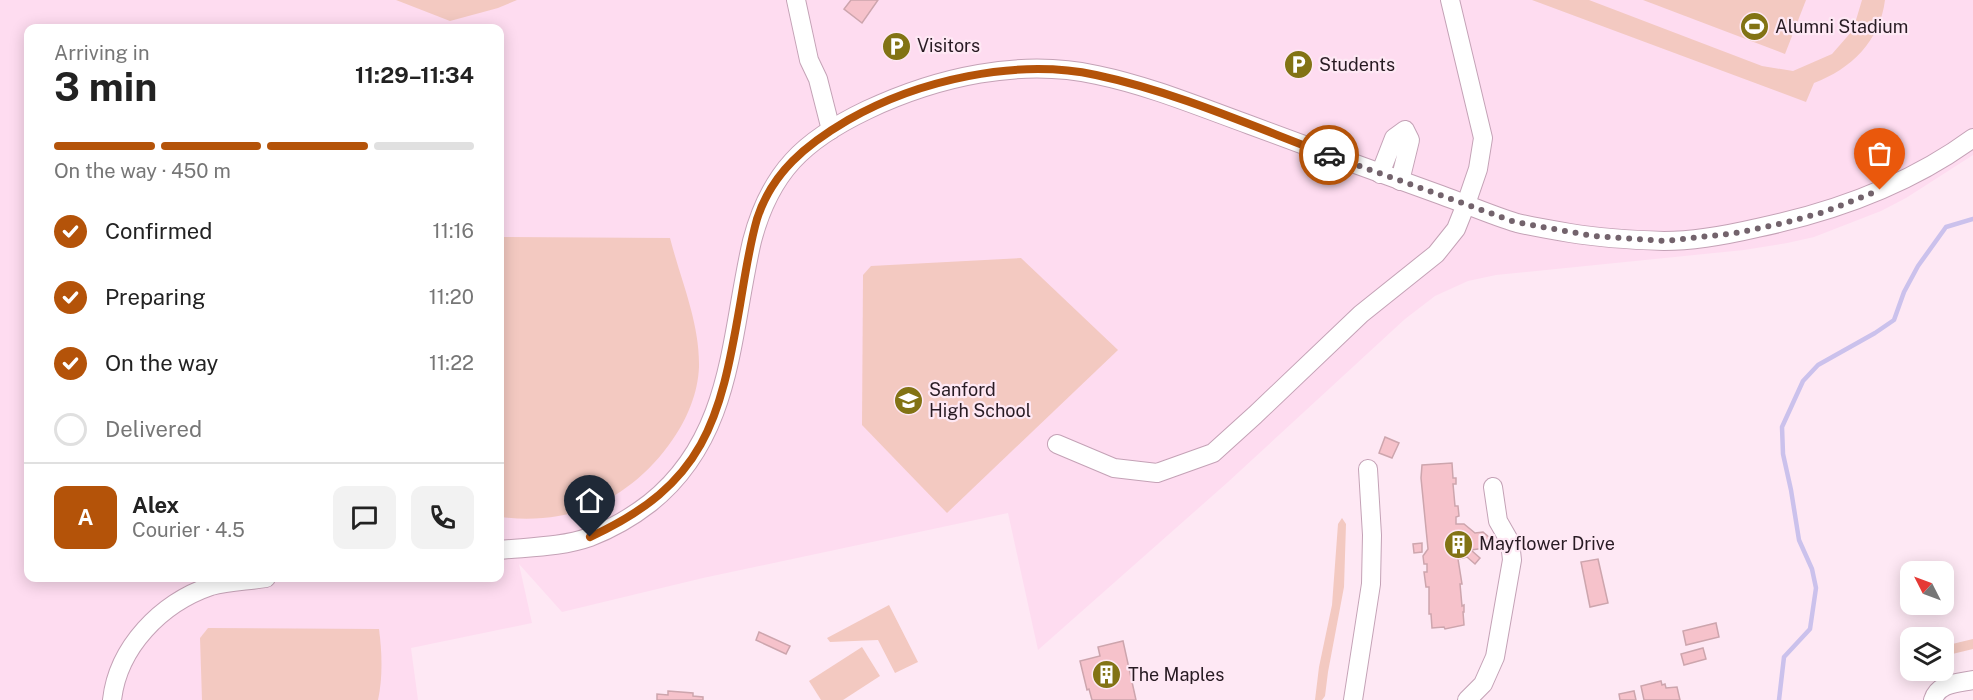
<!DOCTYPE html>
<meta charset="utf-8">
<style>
body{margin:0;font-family:"Public Sans",sans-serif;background:#f2f2f2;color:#222;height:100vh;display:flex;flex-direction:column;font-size:22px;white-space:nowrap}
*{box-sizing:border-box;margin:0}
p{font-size:20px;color:#767676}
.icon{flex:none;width:33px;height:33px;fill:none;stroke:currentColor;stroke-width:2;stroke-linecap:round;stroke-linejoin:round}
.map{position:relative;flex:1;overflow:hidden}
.drawer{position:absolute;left:24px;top:24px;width:480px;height:558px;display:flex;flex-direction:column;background:#fff;border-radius:12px;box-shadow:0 3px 15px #0003}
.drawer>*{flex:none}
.needle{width:39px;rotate:312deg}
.buttons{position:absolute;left:1900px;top:561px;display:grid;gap:12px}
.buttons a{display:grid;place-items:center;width:54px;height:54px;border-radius:12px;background:#fff;box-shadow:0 3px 15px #0003;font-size:30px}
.pin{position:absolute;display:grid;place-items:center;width:51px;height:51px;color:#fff;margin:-62px -26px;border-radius:50% 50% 50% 0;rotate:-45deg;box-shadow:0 0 6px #0007}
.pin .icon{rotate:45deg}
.courier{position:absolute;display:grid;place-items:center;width:60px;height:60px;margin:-30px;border:4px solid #b45309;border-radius:50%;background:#fff;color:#222;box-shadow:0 2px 8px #0007}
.overview em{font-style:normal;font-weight:700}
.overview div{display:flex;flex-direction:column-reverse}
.overview{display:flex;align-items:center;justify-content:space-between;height:102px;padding:0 30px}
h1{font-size:39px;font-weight:700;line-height:45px}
.bar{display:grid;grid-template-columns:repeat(4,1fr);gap:9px 6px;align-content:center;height:72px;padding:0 30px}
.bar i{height:8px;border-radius:4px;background:#e0e0e0}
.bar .on{background:#b45309}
.bar p{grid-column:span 4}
.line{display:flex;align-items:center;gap:15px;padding:0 30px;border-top:2px solid #e0e0e0}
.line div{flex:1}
.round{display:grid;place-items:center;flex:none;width:63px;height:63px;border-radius:12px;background:#f2f2f2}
ol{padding:0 30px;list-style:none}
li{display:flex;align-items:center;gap:18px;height:66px}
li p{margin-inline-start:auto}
li .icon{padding:6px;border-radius:50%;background:#b45309;color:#fff;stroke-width:4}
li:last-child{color:#767676}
li i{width:33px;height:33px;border:3px solid #e0e0e0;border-radius:50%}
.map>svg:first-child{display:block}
</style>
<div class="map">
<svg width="1973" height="700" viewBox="0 0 1973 700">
<rect width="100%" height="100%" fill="#fee8f4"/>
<path fill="#fedcf0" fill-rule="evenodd" d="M0 0H1973V155L1906 198 1881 211 1814 237 1787 243 1744 250 1496 275 1468 281 1435 296 1405 319 1228 482 1038 650 1008 513 703 578 562 612 519 564 532 623 411 648 418 700H0ZM28 28H500V578H28Z"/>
<g fill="#f3c9c1">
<path d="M396 0H517L498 8 450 21Z"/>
<path d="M1532 0H1589L1762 66 1793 71 1832 54 1853 30 1862 0H1885C1880 41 1851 69 1814 83L1806 102Z"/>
<path d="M1643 0H1806L1785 54Z"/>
<path d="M500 237 670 238C681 281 700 323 699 367 698 393 687 419 673 439 632 499 572 526 500 517Z"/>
<path d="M1021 258 1118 350 947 513 862 425 863 275 871 266Z"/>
<path d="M1342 518 1346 524 1344 587 1328 672 1325 696 1322 700H1315L1319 667 1332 605 1338 524Z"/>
<path d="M889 605 918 662 895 673 878 640 830 642 827 638Z"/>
<path d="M208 628 379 629C382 652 383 677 378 700H202L200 638Z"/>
<path d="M1973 639V649L1944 656V646Z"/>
<path d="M862 647 880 676 843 700H821L809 681Z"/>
</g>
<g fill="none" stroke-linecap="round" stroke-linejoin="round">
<path stroke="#cbc1ec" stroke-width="4.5" d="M1779 700 1784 657 1810 629 1816 588 1812 569 1799 540 1791 490 1783 454 1782 427 1803 381 1818 365 1875 333 1894 320 1904 292 1918 266 1946 227 1973 219"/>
</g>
<g fill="#f6c2cb" stroke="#cda5ad" stroke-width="1.5">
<path d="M851 0H878L862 23 844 9Z"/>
<path d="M1385 437 1399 443 1392 458 1379 453Z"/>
<path d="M1452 463 1453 478H1456V484H1453L1455 506H1458L1459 516 1456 517V524H1464L1475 533 1483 532 1491 539 1485 548 1471 550 1480 558 1475 564 1467 557 1458 559 1462 584H1460L1462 606 1464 605V612H1463L1464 625 1445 629 1444 627 1432 628 1431 614H1429V587H1426L1424 572H1427V564H1424L1423 556 1428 549 1421 478 1422 465Z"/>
<path d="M1422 543V552L1414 553 1413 544Z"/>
<path d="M1598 559 1608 603 1590 607 1581 562Z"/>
<path d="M1716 623 1719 637 1686 645 1683 631Z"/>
<path d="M759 632 790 646 786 654 756 640Z"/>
<path d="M1123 641 1136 700H1092L1089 689 1087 690 1080 661 1100 656 1098 647Z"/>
<path d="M1703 648 1706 659 1684 665 1681 654Z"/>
<path d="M1661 681 1662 685 1665 684 1666 688 1677 687 1680 700H1644L1641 686Z"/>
<path d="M668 691 693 693V696L703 697V700H657V694L668 695Z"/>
<path d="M1634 691 1636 700H1620L1619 694Z"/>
</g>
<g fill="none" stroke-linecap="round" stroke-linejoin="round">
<defs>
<g id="minor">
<path d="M796 0 809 60 818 79 831 130"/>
<path d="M1380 174 1394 138 1405 130 1410 140 1400 181"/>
<path d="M1057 444 1114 468 1157 473 1213 453 1255 415 1361 314 1436 254 1456 229 1466 204 1478 169 1483 138 1450 0"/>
<path d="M500 550C529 547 562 547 590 537 611 529 632 517 650 503 733 437 730 336 752 241 770 172 804 140 867 110 937 77 1020 58 1097 75 1150 86 1200 107 1250 125 1314 149 1377 172 1441 195 1466 204 1491 215 1517 223 1534 227 1552 230 1570 233 1600 238 1633 240 1664 241 1695 241 1727 235 1757 228 1834 212 1909 185 1973 138"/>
<path d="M112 700C118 647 161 603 211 586 228 581 248 581 266 578"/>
<path d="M1353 700 1371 584 1372 535 1368 469"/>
<path d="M1467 700 1483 684 1495 657 1512 560 1510 542 1498 521 1493 487"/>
<path d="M1933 700C1938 683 1958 683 1973 680"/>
</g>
</defs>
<use href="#minor" stroke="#c4a2b6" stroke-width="20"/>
<use href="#minor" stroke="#fff" stroke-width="18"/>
</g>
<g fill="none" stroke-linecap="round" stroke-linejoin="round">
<path stroke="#73636c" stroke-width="6" stroke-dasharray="0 10.8" d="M1329 155 1515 222 1593 236 1666 241 1736 233 1784 223 1824 212 1880 190"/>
<path stroke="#b45309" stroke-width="8" d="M590 537C705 484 720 421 740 305 745 276 749 247 757 219 772 172 807 144 848 120 918 80 1016 58 1096 75 1176 92 1252 126 1329 155"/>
</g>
<defs>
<symbol id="stadium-disc" viewBox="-11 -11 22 22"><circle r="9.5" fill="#827314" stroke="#fee8f4"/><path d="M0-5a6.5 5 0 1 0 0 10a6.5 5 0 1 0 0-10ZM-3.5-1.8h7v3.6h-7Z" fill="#fff"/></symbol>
<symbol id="parking-disc" viewBox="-11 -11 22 22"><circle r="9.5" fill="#827314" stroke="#fee8f4"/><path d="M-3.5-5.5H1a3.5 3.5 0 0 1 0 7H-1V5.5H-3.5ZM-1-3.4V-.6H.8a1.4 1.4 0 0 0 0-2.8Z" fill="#fff"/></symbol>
<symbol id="school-disc" viewBox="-11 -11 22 22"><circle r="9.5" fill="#827314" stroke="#fee8f4"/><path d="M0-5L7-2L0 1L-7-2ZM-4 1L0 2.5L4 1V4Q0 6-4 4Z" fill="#fff"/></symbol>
<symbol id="building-disc" viewBox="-11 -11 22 22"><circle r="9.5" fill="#827314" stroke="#fee8f4"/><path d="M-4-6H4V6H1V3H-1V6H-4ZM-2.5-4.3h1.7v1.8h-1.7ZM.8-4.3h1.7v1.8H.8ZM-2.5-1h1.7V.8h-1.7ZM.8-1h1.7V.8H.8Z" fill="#fff"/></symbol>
</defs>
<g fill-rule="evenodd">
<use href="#stadium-disc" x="1738" y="10" width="33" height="33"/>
<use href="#parking-disc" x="880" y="30" width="33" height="33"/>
<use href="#parking-disc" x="1282" y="48" width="33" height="33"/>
<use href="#school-disc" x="892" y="384" width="33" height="33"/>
<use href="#building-disc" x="1442" y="528" width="33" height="33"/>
<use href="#building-disc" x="1090" y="658" width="33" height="33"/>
</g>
<g text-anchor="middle" stroke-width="4.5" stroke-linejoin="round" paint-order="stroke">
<g font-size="18" fill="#281b23" stroke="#fee8f4" text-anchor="start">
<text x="1775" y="33">Alumni Stadium</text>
<text x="917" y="52">Visitors</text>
<text x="1319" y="71">Students</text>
<text x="929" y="396">Sanford<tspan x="929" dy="21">High School</tspan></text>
<text x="1479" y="550">Mayflower Drive</text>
<text x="1128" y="681">The Maples</text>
</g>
</g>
</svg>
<div class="buttons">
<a><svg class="needle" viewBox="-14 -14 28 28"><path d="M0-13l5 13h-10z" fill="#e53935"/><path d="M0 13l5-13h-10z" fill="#767676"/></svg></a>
<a><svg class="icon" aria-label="layers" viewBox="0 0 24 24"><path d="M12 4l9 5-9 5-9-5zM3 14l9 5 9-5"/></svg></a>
</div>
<div class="pin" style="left:1880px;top:190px;background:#ea580c"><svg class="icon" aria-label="bag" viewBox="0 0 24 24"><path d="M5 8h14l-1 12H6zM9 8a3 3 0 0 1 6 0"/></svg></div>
<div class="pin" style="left:590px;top:537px;background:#1f2937"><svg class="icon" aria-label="home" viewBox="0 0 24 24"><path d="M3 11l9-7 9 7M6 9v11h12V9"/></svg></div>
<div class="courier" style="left:1329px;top:155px"><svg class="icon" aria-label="car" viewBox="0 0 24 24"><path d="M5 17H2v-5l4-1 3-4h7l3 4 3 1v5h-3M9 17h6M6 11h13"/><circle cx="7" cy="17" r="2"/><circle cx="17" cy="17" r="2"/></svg></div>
<section class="drawer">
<div class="overview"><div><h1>3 min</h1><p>Arriving in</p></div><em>11:29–11:34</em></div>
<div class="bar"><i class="on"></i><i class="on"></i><i class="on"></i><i></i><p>On the way · 450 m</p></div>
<ol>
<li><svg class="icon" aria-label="check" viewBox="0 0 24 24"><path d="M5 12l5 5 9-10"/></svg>Confirmed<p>11:16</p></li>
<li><svg class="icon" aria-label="check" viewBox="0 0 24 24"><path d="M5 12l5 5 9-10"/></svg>Preparing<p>11:20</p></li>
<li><svg class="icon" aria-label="check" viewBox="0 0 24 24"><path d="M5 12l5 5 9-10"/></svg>On the way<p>11:22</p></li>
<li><i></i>Delivered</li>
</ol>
<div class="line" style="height:108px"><b class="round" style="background:#b45309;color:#fff">A</b><div><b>Alex</b><p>Courier · 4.5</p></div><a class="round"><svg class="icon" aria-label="chat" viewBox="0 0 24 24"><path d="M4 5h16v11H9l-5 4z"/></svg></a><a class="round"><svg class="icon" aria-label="phone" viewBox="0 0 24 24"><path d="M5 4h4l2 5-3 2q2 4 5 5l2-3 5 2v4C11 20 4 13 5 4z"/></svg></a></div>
</section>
</div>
